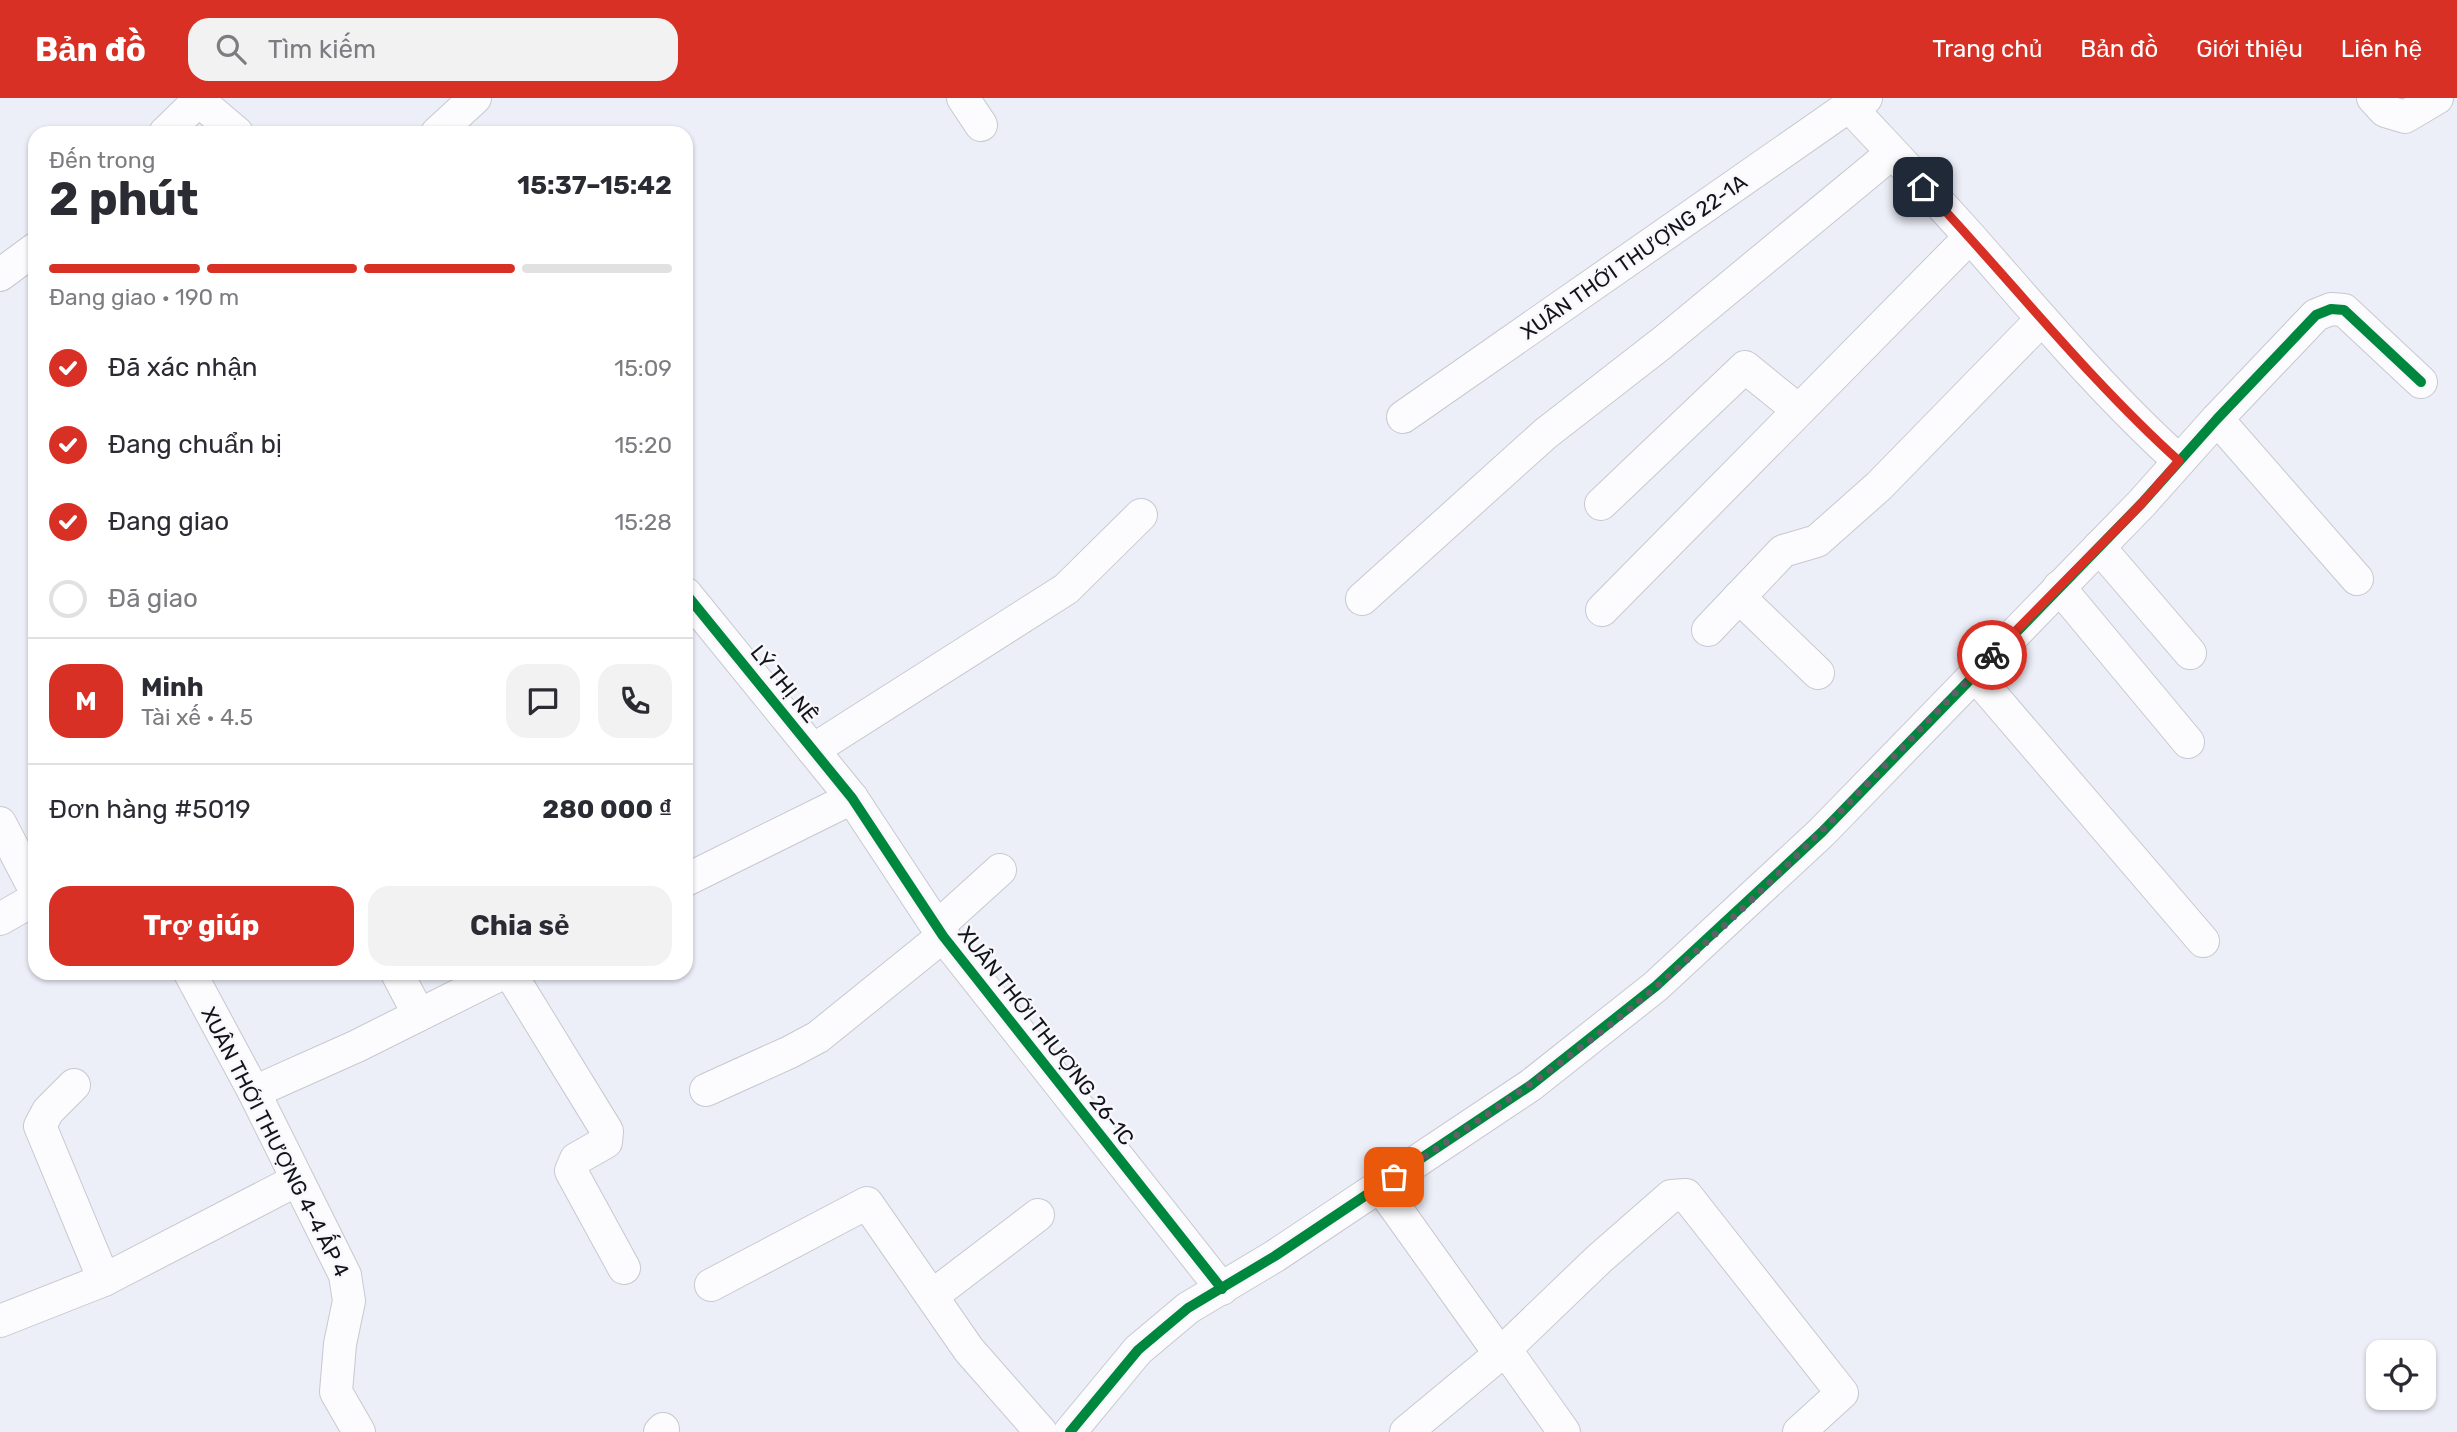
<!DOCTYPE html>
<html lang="vi">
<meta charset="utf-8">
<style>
body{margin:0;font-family:Rubik,sans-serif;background:#f2f2f3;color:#2b2b33;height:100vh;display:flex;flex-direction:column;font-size:26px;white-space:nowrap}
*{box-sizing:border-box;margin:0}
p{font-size:23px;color:#7c7c81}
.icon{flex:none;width:38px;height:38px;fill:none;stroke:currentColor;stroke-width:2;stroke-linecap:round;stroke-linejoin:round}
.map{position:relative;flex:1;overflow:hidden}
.sheet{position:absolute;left:28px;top:28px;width:665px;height:854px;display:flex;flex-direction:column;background:#fff;border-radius:21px;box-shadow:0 2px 5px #0004}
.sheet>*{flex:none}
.tools{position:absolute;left:2366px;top:1242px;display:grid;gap:14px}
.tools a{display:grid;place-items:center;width:70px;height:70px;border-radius:14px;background:#fff;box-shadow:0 2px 5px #0004;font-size:35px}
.pin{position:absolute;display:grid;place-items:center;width:60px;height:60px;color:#fff;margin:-30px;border-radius:14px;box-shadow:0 4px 10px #0006}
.courier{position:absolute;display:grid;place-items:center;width:70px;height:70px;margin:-35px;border:5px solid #d93025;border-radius:50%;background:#fff;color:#222;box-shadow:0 2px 9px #0007}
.summary em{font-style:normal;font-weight:700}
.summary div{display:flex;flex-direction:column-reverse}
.summary{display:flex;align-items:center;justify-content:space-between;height:119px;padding:0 21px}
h1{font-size:46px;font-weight:700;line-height:52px}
.bar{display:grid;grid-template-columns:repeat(4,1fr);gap:10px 7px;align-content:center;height:84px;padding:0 21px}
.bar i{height:9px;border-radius:5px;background:#e1e1e2}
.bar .active{background:#d93025}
.bar p{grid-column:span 4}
.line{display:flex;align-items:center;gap:18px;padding:0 21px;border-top:2px solid #e1e1e2}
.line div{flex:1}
.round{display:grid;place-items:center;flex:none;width:74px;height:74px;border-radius:21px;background:#f2f2f3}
ol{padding:0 21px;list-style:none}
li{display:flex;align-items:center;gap:21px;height:77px}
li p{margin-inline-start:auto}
li .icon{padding:7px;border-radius:50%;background:#d93025;color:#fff;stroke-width:4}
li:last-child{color:#7c7c81}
li i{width:38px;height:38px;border:4px solid #e1e1e2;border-radius:50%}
.button{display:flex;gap:14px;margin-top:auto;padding:14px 21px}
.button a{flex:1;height:80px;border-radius:21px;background:#d93025;color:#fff;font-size:28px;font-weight:700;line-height:80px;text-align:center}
.button a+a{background:#f2f2f3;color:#2b2b33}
header{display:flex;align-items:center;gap:42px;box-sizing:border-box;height:98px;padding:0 35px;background:#d93025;color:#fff}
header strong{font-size:33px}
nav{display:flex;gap:38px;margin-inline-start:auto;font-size:24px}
.search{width:490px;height:63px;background:#f2f2f3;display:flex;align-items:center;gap:18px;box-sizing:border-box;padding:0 24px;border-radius:21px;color:#7c7c81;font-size:26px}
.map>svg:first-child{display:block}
</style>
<header>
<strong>Bản đồ</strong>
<div class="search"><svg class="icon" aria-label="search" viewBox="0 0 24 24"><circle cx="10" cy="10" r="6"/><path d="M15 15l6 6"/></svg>Tìm kiếm</div>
<nav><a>Trang chủ</a><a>Bản đồ</a><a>Giới thiệu</a><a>Liên hệ</a></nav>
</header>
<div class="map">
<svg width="2457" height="1334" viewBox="0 0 2457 1334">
<rect width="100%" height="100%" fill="#eceef8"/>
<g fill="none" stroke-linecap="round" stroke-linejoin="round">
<defs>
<g id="minor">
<path d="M196 0 237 35"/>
<path d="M963 0 981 27"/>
<path d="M2373 0 2385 13 2405 19 2437 0"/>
<path d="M1849 8C1890 52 1932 96 1972 141 2039 217 2104 295 2179 363"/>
<path d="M165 35 201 0"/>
<path d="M437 35 475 0"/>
<path d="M0 177 35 151"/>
<path d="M1403 319 1849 8 1866 0"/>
<path d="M2217 321 2357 481"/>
<path d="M1601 406 1745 269 1798 312"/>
<path d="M2099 449 2190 555"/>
<path d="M2059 489 2188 644"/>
<path d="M686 496 852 700 943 838 1222 1191"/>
<path d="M1739 499 1818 575"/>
<path d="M1362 501 1545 336 1662 245 1892 55"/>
<path d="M1602 512 1970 139"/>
<path d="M1708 532 1783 453 1817 443 1879 388 2042 221"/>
<path d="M1974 576 2203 843"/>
<path d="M813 652 1066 491 1141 417"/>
<path d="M0 725 35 792"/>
<path d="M686 782 852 700"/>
<path d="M0 821 35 801"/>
<path d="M937 829 1000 772"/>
<path d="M190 875 254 994 345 1177 349 1203 340 1246 336 1294 359 1334"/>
<path d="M397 875 419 917"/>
<path d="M510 875 607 1033 606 1044 576 1061 571 1073 624 1170"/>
<path d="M74 987 48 1013 40 1028 104 1182"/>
<path d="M706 992 790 954 818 939 943 838"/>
<path d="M254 994 357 948 503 875"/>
<path d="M1380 1088 1500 1256"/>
<path d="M711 1187 867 1105 969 1252 1041 1334"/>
<path d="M932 1198 1038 1117"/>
<path d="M0 1223 104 1182 297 1082"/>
<path d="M1505 1251 1564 1334"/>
<path d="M660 1334 663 1331"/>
<path d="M1070 1334 1138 1252 1188 1210 1275 1158 1531 987 1656 888 1822 734 2142 405 2217 321 2316 217 2331 211 2344 212 2421 284"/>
<path d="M1406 1334 1500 1256 1599 1161 1671 1098 1686 1097 1842 1295 1799 1334"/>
</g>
</defs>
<use href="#minor" stroke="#c7c9d0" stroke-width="34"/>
<use href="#minor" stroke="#fcfcfe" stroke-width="32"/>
<defs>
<g id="cycleway">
<path d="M686 496 852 700 943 838 1222 1191"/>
<path d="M1070 1334 1138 1252 1188 1210 1275 1158 1531 987 1656 888 1822 734 2142 405 2217 321 2316 217 2331 211 2344 212 2421 284"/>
</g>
</defs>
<use href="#cycleway" stroke="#f8f8fc" stroke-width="15"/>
<use href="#cycleway" stroke="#00873e" stroke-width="10"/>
</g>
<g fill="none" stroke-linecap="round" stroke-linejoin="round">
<path stroke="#5f6068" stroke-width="7" stroke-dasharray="0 12.6" d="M1394 1079C1484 1019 1574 959 1656 889 1775 786 1882 670 1992 557"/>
<path stroke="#d93025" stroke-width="9" d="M1923 89C2009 180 2086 279 2179 363L2142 405 1992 557"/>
</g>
<g text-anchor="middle" stroke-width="5" stroke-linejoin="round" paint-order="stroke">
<g font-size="21" fill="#13141b" stroke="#f8f8fc">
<text transform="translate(1634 159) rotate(-35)" y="7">XUÂN THỚI THƯỢNG 22-1A</text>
<text transform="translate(784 586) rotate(51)" y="7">LÝ THỊ NÊ</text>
<text transform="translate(1046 938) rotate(52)" y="7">XUÂN THỚI THƯỢNG 26-1C</text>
<text transform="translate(275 1044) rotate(63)" y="7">XUÂN THỚI THƯỢNG 4-4 ẤP 4</text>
</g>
</g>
</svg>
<div class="tools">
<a><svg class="icon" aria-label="locate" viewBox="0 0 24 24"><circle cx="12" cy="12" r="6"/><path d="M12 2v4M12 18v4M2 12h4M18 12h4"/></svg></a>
</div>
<div class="pin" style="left:1394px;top:1079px;background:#ea580c"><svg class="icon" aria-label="bag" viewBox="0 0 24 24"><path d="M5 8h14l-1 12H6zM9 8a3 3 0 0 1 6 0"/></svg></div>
<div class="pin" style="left:1923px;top:89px;background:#1f2937"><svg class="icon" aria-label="home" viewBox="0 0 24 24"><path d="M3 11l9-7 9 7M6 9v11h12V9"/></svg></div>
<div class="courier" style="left:1992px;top:557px"><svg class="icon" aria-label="bike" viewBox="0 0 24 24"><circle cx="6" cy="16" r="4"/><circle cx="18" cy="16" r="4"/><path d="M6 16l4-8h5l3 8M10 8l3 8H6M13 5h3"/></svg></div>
<section class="sheet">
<div class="summary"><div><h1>2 phút</h1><p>Đến trong</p></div><em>15:37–15:42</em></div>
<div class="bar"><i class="active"></i><i class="active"></i><i class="active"></i><i></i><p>Đang giao · 190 m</p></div>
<ol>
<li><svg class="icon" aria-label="check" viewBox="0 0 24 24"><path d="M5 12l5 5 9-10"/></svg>Đã xác nhận<p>15:09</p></li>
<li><svg class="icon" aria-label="check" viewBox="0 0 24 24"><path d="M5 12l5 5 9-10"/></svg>Đang chuẩn bị<p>15:20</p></li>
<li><svg class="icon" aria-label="check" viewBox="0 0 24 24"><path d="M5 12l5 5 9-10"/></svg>Đang giao<p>15:28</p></li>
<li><i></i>Đã giao</li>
</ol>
<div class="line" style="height:126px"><b class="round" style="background:#d93025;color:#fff">M</b><div><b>Minh</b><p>Tài xế · 4.5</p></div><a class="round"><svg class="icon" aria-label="chat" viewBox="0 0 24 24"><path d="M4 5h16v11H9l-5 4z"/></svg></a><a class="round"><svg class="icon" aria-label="phone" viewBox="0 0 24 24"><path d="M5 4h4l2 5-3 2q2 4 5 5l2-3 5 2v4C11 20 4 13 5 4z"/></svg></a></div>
<div class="line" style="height:91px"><div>Đơn hàng #5019</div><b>280 000 ₫</b></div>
<div class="button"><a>Trợ giúp</a><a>Chia sẻ</a></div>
</section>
</div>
